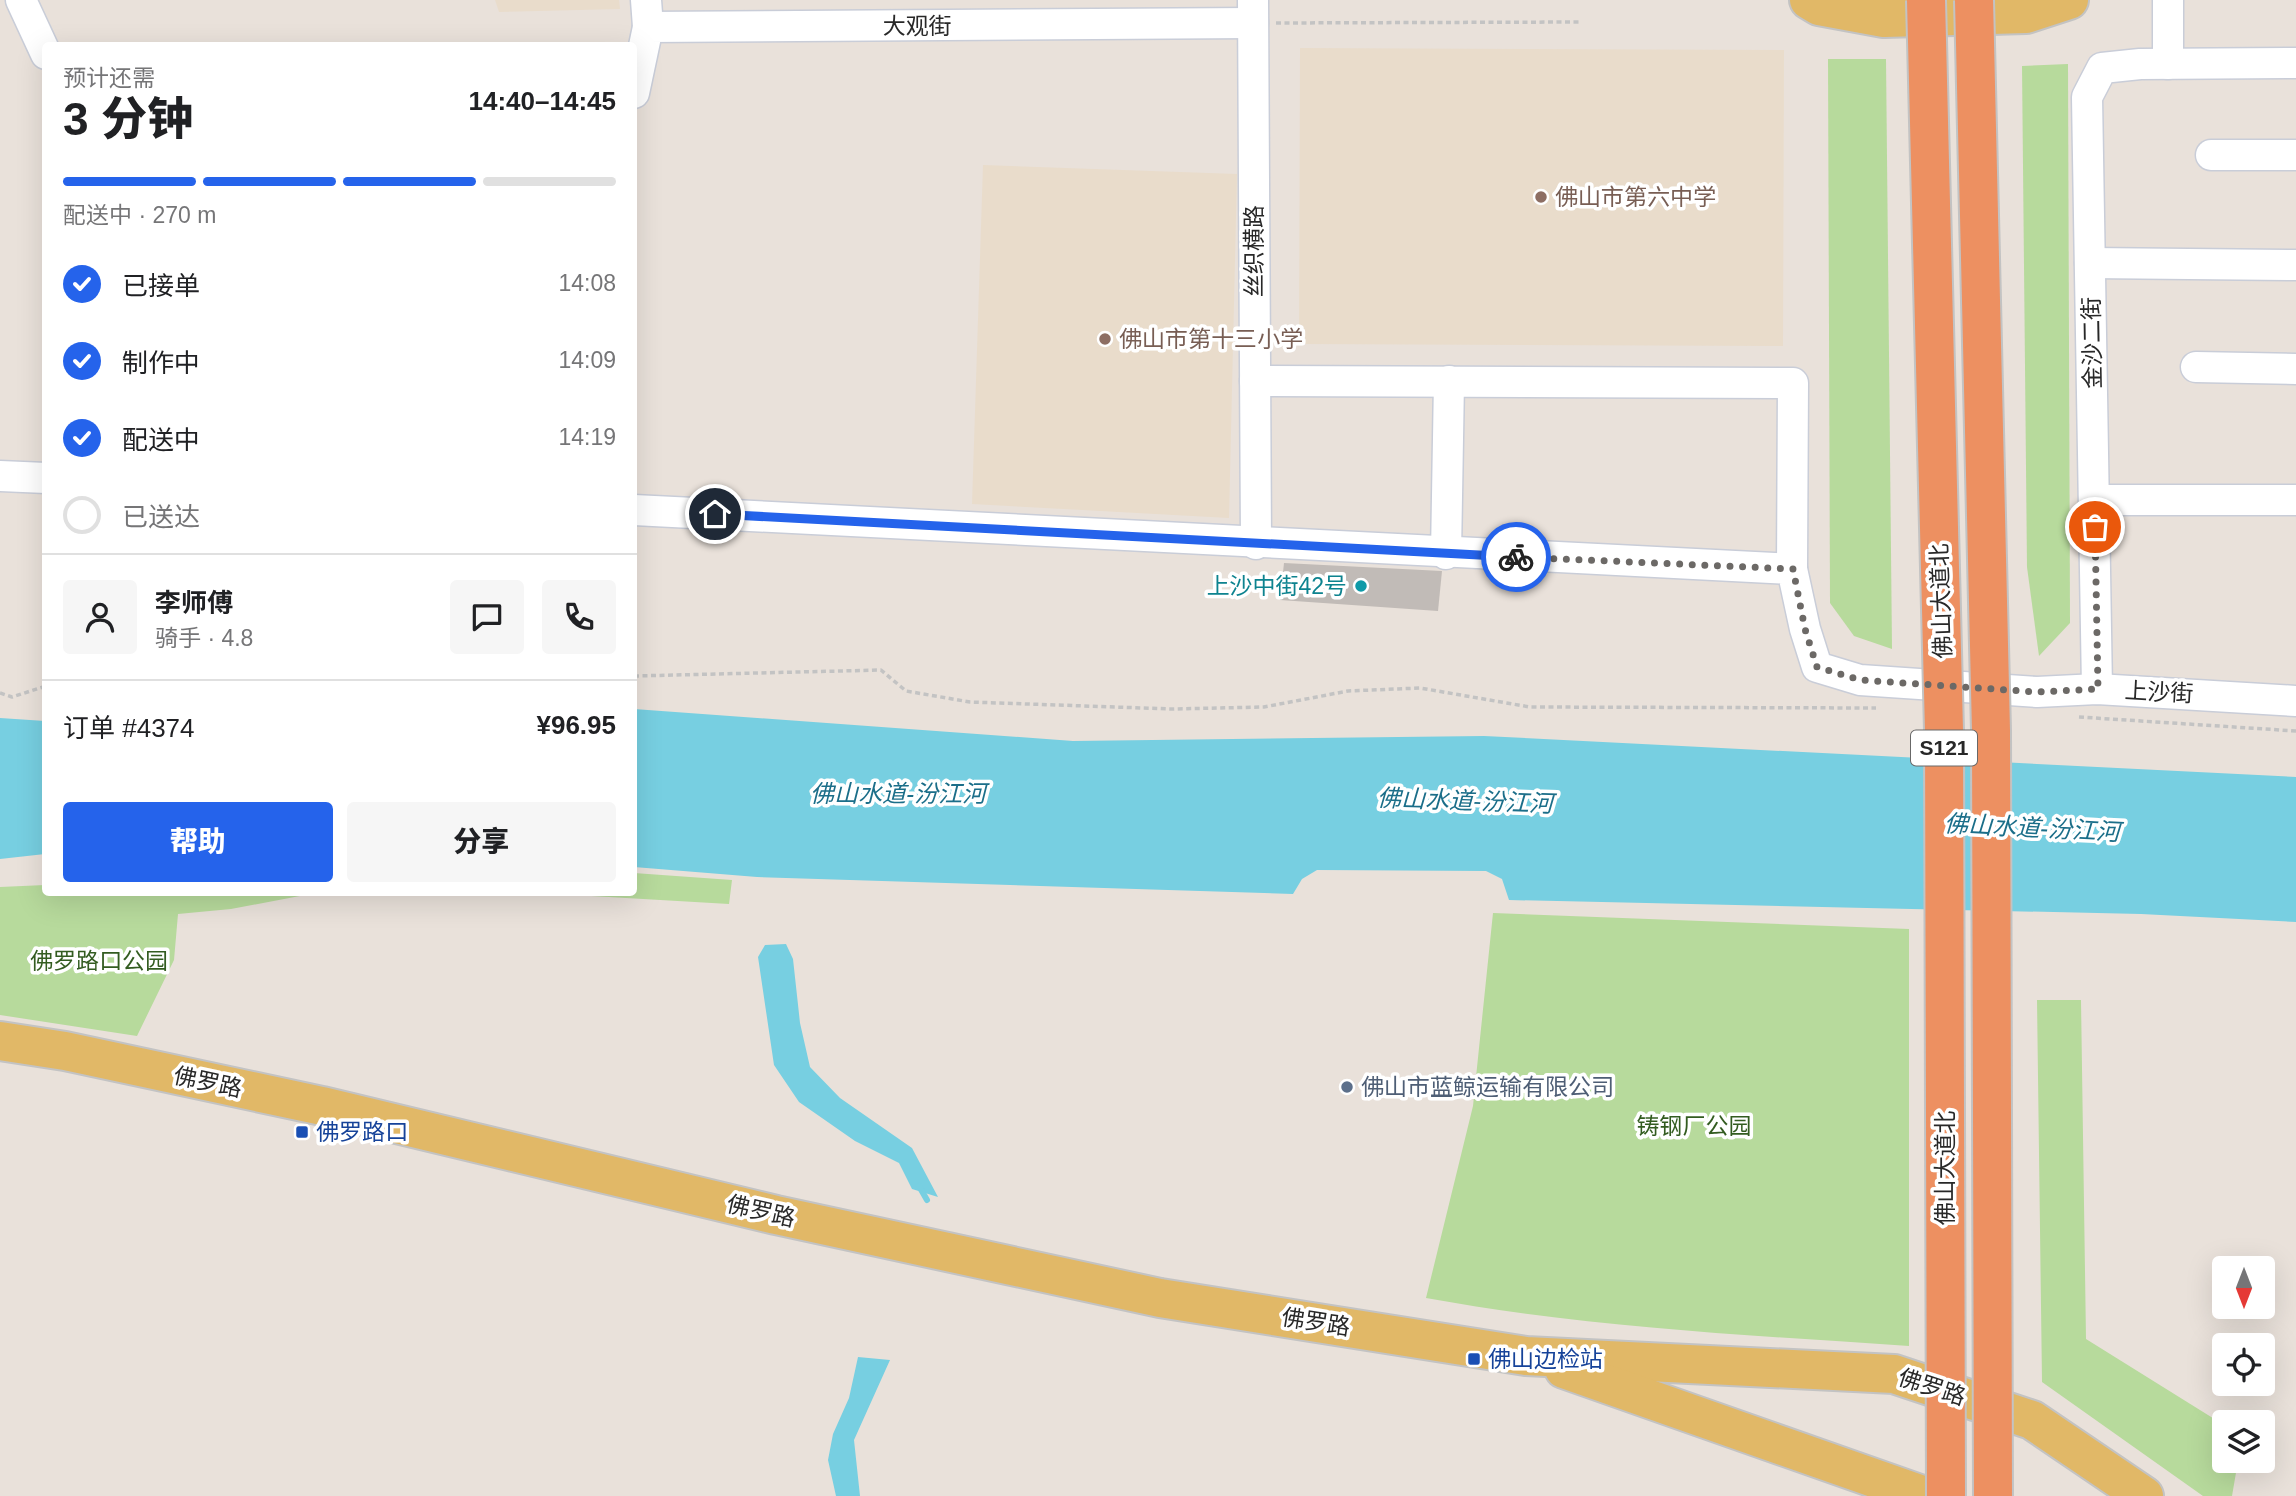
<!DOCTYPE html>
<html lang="zh">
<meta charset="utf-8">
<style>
body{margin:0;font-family:Helvetica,"Noto Sans SC",sans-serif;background:#f6f6f6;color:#202124;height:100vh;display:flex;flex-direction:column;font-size:26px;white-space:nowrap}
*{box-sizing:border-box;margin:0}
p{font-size:23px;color:#757577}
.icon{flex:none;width:38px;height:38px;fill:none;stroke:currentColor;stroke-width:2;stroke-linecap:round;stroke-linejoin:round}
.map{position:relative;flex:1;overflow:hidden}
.details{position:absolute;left:42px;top:42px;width:595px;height:854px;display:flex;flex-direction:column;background:#fff;border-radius:7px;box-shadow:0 7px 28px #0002}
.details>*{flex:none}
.needle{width:46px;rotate:180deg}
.fabs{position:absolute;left:2212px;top:1256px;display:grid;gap:14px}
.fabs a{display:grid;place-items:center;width:63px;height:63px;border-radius:7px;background:#fff;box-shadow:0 7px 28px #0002;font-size:35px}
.pin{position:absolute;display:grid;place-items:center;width:60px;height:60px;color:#fff;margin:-30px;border:4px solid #fff;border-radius:50%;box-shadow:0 2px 7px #0007}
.courier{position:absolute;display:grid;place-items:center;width:70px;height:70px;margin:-35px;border:5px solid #2563eb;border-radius:50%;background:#fff;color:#222;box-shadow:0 2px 9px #0007}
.headline em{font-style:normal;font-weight:800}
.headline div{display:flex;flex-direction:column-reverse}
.headline{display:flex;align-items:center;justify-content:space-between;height:119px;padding:0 21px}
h1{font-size:46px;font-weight:800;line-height:52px}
.bar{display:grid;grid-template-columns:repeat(4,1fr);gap:10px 7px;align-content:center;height:84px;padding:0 21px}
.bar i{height:9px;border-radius:5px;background:#e0e0e0}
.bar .current{background:#2563eb}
.bar p{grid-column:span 4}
.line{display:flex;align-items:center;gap:18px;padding:0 21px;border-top:2px solid #e0e0e0}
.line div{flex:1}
.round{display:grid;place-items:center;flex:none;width:74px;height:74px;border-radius:7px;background:#f6f6f6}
ol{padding:0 21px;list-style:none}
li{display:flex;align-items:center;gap:21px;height:77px}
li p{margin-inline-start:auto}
li .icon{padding:7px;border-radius:50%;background:#2563eb;color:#fff;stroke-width:4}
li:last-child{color:#757577}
li i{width:38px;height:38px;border:4px solid #e0e0e0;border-radius:50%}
.cta{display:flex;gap:14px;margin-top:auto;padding:14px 21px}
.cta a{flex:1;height:80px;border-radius:7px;background:#2563eb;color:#fff;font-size:28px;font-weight:800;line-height:80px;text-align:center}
.cta a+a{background:#f6f6f6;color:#202124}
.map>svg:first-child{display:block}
</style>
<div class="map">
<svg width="2296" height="1496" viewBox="0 0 2296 1496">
<rect width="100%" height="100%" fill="#e9e1da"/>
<g fill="#e9dccb">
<path d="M495 0H619L620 9 499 12Z"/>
<path d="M1300 48 1784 50 1783 346 1299 344Z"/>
<path d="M983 165 1237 174 1229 518 972 504Z"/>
</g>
<g fill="#b7da9c">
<path d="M1828 59H1886L1892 649 1854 636 1830 603Z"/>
<path d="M2068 64 2070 623 2039 656 2027 567 2022 66Z"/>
<path d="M634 873 732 880 729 904 540 893 634 892Z"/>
<path d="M45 885 46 892 343 893 305 895 231 909 178 914 174 960 137 1036 0 1015V887Z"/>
<path d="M1493 913 1909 929V1346C1747 1335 1585 1327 1426 1298L1473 1106Z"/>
<path d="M2037 1000H2081L2086 1339 2224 1425V1461H2238L2232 1496H2203L2042 1382Z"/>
</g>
<g fill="#77cfe1">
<path d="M634 709 1073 741 1484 736 2296 777V922L2141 914 1509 900 1502 879 1486 871 1317 870 1302 879 1293 894 757 877 634 867Z"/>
<path d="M0 718 45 721V854L0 859Z"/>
<path d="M786 944 793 959 800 1023 810 1067 840 1098 912 1148 938 1197 912 1189 899 1163 855 1141 799 1102 774 1065 758 957 765 945Z"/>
<path d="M858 1357 890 1360 854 1440 860 1496H836L828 1460 833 1434 849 1398Z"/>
</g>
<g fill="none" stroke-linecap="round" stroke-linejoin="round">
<path stroke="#77cfe1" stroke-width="6" d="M919 1186 927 1200"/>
</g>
<path fill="#c1bbb7" d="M1284 563 1442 571 1438 611 1280 600Z"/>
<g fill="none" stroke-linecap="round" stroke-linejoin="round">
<defs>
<g id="minor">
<path d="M21 0 46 54"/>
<path d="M646 0 648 27"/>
<path d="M1253 0 1256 544"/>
<path d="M2168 0V64"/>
<path d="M634 93 648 27 1253 23"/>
<path d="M2211 155H2296"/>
<path d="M2090 263 2296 265"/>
<path d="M2196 367 2296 369"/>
<path d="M1255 381 1793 383 1792 569"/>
<path d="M0 476 46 478"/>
<path d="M2095 500H2296"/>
<path d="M634 510 1792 569 1805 629 1817 667 1860 680 2037 692 2097 689 2296 701"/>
<path d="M1446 554 1449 381"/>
<path d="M2097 689 2087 97 2102 68 2140 64 2296 63"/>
</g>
<g id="major">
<path d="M1809 0 1819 6 1884 18 2026 14 2069 0"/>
<path d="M0 1041 65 1051 322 1106 776 1215 1160 1298 1526 1356 1894 1374 2032 1420 2144 1496"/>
<path d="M1564 1369 1925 1496"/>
</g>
</defs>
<use href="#minor" stroke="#c9cdd8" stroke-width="33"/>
<use href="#major" stroke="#c3c3c3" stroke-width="42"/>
<g stroke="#c3c3c3" stroke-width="3.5" stroke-dasharray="5 3.5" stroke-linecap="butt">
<path d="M1276 23 1579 22"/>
<path d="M634 676 881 670 906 691 970 702 1172 709 1264 707 1348 691 1420 688 1530 707 1876 708"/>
<path d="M0 693 12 697 46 686"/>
<path d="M2079 717 2296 731"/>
</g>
<use href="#minor" stroke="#fff" stroke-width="30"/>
<use href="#major" stroke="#e1b867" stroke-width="38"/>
<defs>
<g id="highway-bridge">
<path d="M1926 0 1944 731 1946 1496"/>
<path d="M1974 0 1991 731 1993 1496"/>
</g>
</defs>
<use href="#highway-bridge" stroke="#c3c3c3" stroke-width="42" stroke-linecap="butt"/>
<use href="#highway-bridge" stroke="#ed9061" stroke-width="38"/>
</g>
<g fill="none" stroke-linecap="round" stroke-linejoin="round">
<path stroke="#6c6966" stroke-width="7" stroke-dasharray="0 12.6" d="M1516 557 1793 569 1805 629 1817 667 1860 680 2037 692 2098 689 2095 527"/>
<path stroke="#2563eb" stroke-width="9" d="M715 514 1516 557"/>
</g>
<g fill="#8d6e63" stroke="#fff" stroke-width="2.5">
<circle cx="1541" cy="197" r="7"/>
<circle cx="1105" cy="339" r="7"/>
</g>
<circle fill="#0f9aa8" stroke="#fff" stroke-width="2.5" cx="1361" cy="586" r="7"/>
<circle fill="#5c6f8a" stroke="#fff" stroke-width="2.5" cx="1347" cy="1087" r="7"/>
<g fill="#1a4fb4" stroke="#fff" stroke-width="2.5">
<rect x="295" y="1125" width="14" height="14" rx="3.5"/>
<rect x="1467" y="1352" width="14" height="14" rx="3.5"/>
</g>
<g text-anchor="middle" stroke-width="7" stroke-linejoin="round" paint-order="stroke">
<rect fill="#fff" stroke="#686868" stroke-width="2" x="1911" y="730.5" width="66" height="35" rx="5"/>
<g font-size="21" font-weight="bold" fill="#282828">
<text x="1944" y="755">S121</text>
</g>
<g font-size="23" fill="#282828" stroke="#fff">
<text x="917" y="34">大观街</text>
<text transform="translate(1254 251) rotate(-90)" y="8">丝织横路</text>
<text transform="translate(2092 343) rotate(-91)" y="8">金沙二街</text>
<text transform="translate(1941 601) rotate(-92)" y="8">佛山大道北</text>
<text transform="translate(2159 692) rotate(3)" y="8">上沙街</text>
<text transform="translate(208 1082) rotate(12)" y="8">佛罗路</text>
<text transform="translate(1945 1168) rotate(-90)" y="8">佛山大道北</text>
<text transform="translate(761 1211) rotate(13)" y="8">佛罗路</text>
<text transform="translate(1316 1322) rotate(9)" y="8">佛罗路</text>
<text transform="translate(1932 1387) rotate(18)" y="8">佛罗路</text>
</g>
<g font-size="23" fill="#785e54" stroke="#fff" text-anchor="start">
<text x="1555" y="205">佛山市第六中学</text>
<text x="1119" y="347">佛山市第十三小学</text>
</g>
<g font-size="23" fill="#0d838f" stroke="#fff" text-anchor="end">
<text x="1347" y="594">上沙中街42号</text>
</g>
<g font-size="23" fill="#335c20" stroke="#fff">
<text x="99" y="969">佛罗路口公园</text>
<text x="1694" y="1134">铸钢厂公园</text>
</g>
<g font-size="23" fill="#4e5e75" stroke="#fff" text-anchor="start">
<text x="1361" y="1095">佛山市蓝鲸运输有限公司</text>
</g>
<g font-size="23" fill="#164399" stroke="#fff" text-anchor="start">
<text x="316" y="1140">佛罗路口</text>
<text x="1488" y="1367">佛山边检站</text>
</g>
<g font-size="24" font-style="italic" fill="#1b6e89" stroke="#fff">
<text x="898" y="802">佛山水道-汾江河</text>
<text transform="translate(1465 801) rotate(2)" y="8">佛山水道-汾江河</text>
<text transform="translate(2032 828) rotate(3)" y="8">佛山水道-汾江河</text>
</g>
</g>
</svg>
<div class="fabs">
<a><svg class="needle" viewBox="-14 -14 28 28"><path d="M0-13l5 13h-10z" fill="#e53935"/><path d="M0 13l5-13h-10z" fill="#757577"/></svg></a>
<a><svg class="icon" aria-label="locate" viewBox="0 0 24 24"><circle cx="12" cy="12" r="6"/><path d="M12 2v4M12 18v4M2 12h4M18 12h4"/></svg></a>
<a><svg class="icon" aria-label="layers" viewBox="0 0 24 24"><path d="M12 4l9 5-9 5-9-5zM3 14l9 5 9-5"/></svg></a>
</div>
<div class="pin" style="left:2095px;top:527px;background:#ea580c"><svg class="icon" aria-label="bag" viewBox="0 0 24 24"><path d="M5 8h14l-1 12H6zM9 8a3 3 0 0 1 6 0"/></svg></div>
<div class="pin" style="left:715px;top:514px;background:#1f2937"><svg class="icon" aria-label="home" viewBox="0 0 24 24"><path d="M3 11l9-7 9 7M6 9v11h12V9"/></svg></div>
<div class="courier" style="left:1516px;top:557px"><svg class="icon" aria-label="bike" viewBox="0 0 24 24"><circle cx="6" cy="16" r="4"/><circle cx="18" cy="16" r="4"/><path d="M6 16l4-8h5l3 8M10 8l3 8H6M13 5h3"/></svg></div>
<section class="details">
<div class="headline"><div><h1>3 分钟</h1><p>预计还需</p></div><em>14:40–14:45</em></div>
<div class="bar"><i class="current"></i><i class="current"></i><i class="current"></i><i></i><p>配送中 · 270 m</p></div>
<ol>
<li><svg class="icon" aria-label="check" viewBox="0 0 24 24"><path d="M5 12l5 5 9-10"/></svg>已接单<p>14:08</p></li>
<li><svg class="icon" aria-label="check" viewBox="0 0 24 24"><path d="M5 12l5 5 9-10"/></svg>制作中<p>14:09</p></li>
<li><svg class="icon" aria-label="check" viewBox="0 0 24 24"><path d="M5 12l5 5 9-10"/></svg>配送中<p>14:19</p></li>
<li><i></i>已送达</li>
</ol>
<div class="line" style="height:126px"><a class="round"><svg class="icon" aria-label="person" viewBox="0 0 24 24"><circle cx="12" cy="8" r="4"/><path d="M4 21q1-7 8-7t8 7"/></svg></a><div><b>李师傅</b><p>骑手 · 4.8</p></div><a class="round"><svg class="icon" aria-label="chat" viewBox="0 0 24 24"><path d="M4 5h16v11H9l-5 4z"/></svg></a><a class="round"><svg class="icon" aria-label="phone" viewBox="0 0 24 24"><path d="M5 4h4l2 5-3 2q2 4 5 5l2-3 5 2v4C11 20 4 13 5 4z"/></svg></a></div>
<div class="line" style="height:91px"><div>订单 #4374</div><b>¥96.95</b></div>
<div class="cta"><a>帮助</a><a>分享</a></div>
</section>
</div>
